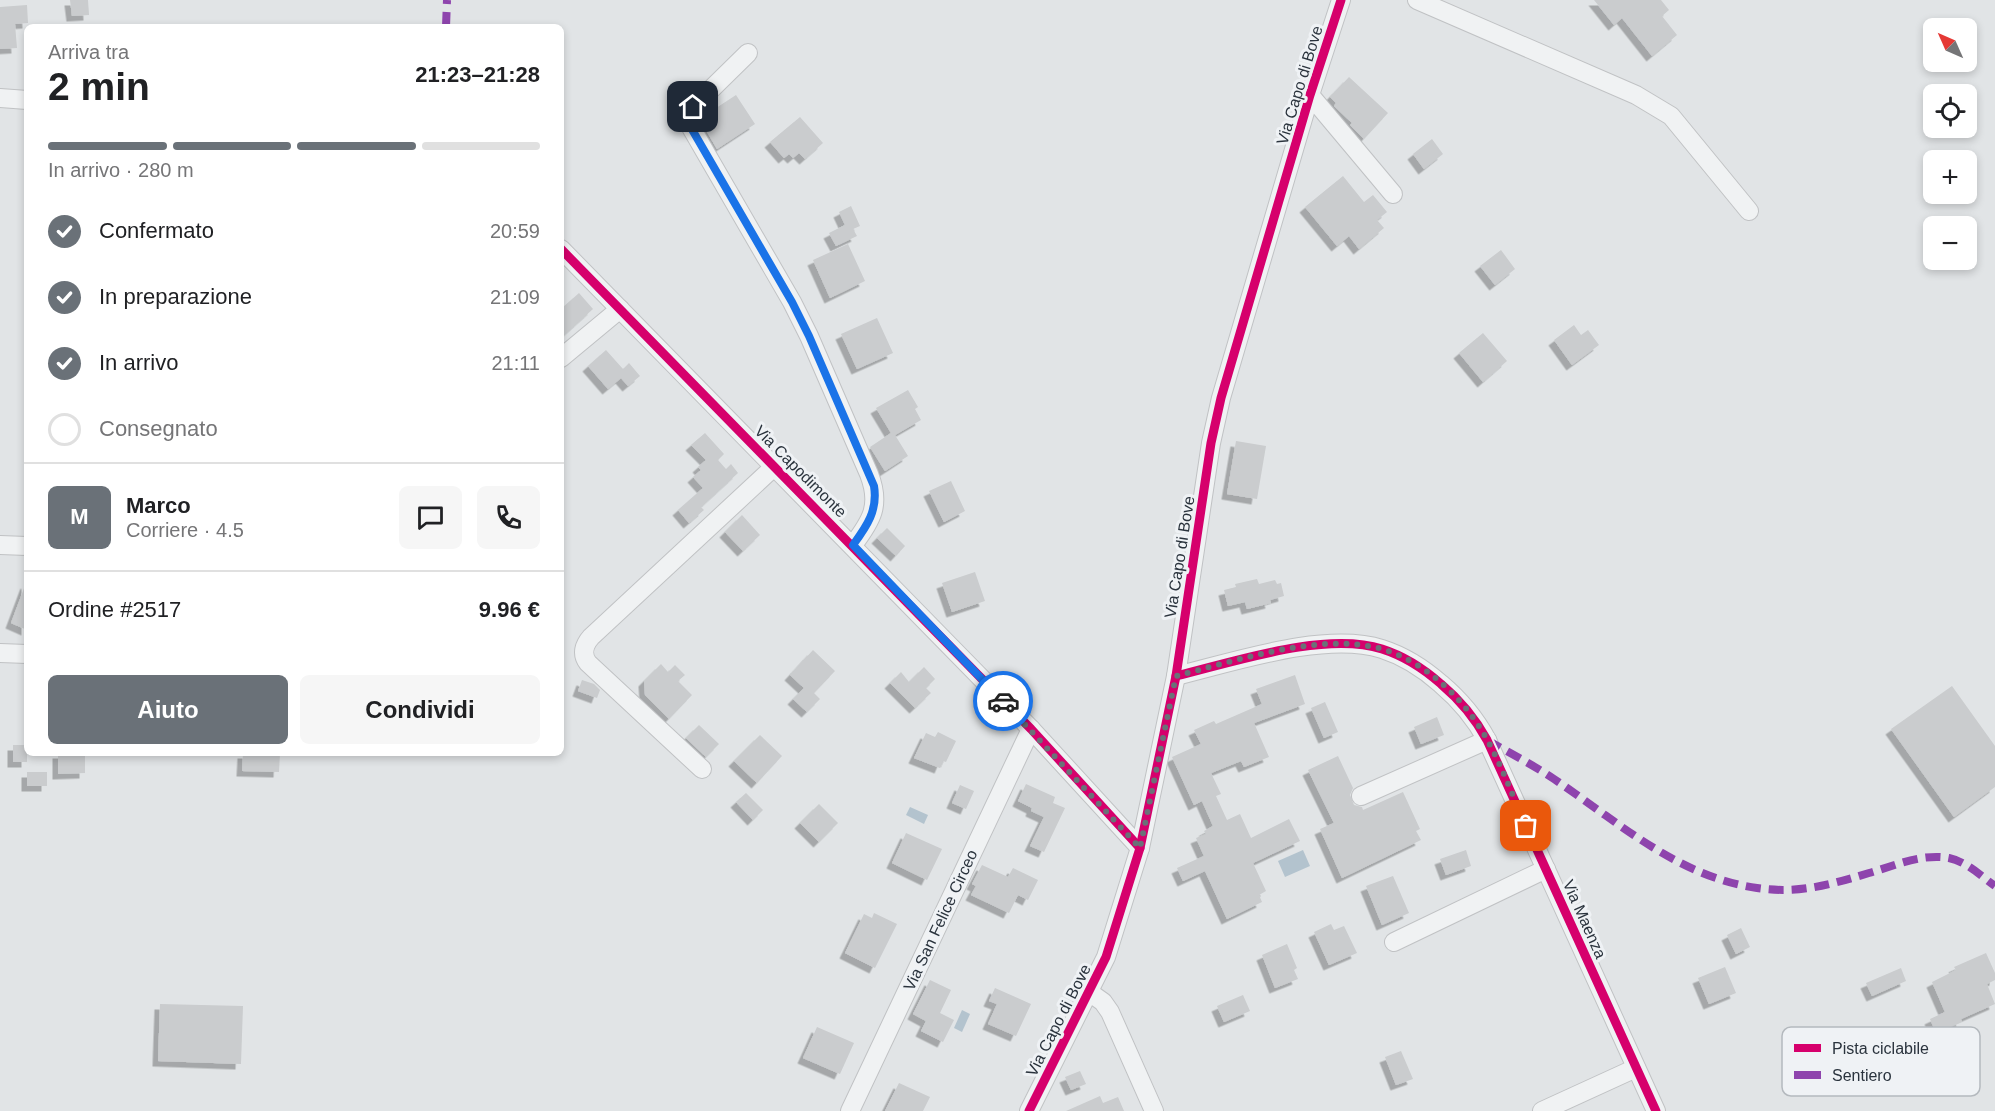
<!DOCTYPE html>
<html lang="it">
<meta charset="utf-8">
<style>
body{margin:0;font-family:Arial,sans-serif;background:#f6f6f6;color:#202124;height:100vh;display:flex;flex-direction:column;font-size:22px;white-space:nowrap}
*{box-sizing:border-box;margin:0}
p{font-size:20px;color:#757577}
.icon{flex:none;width:33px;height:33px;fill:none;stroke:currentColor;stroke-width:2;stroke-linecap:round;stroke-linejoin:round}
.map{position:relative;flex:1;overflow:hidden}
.drawer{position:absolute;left:24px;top:24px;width:540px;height:732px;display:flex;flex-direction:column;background:#fff;border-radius:9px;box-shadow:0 3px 9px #0003}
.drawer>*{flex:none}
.needle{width:39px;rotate:315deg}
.controls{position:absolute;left:1923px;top:18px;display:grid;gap:12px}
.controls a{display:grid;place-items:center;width:54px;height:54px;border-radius:9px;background:#fff;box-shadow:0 3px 9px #0003;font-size:30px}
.pin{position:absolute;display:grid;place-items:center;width:51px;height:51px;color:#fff;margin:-26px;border-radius:12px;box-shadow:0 3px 9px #0006}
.courier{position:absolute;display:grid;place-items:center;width:60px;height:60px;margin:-30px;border:4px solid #1a73e8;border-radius:50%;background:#fff;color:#222;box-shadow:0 2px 8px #0007}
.head em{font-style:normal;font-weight:700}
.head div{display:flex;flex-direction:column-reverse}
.head{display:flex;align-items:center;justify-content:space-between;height:102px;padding:0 24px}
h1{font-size:39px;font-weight:700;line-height:45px}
.bar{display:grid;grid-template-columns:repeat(4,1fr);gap:9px 6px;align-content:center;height:72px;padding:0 24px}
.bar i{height:8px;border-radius:4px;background:#e0e0e0}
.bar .on{background:#6a7178}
.bar p{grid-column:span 4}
.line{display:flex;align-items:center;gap:15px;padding:0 24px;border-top:2px solid #e0e0e0}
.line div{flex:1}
.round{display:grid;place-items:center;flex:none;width:63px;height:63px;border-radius:9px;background:#f6f6f6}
ol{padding:0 24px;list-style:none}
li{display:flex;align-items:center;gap:18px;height:66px}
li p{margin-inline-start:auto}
li .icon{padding:6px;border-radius:50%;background:#6a7178;color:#fff;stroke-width:4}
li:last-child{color:#757577}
li i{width:33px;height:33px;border:3px solid #e0e0e0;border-radius:50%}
.button{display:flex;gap:12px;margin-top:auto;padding:12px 24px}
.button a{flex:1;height:69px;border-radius:9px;background:#6a7178;color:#fff;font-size:24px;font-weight:700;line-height:69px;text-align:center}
.button a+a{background:#f6f6f6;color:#202124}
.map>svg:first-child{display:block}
</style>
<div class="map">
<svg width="1995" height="1111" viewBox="0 0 1995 1111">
<defs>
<filter id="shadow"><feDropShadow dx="-5.5" dy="5.5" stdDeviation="0" flood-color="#0004"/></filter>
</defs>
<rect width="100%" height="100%" fill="#e1e4e6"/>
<g fill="#b3c3ce">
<path d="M910 807 928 815 924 824 906 815Z"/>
<path d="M1303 850 1310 866 1285 877 1278 861Z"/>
<path d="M962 1010 970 1014 962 1032 954 1028Z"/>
</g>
<g fill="#caccce" filter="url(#shadow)">
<path d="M70 0H88L89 15 72 16Z"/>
<path d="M1594 0H1661L1669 10 1662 16 1677 35 1652 56 1622 18 1614 25Z"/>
<path d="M27 5 28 23 15 24 17 48 0 49V7Z"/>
<path d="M1349 77 1388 113 1364 139 1350 125 1352 123 1334 106 1336 103 1330 97Z"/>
<path d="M736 95 755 124 717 149 703 125 714 118 710 112Z"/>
<path d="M800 117 823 143 805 159 799 153 793 158 789 154 784 158 770 142Z"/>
<path d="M1432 139 1443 154 1424 169 1413 154Z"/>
<path d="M1343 176 1364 202 1373 195 1387 212 1377 220 1384 228 1359 249 1349 236 1337 246 1305 207Z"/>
<path d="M851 206 860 226 853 229 857 236 836 246 829 233 845 225 839 212Z"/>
<path d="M848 244 865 281 830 298 813 260Z"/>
<path d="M1501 250 1515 269 1495 285 1480 266Z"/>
<path d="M579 293 593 309 561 338V309Z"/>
<path d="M877 318 893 353 857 369 841 334Z"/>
<path d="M1574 325 1581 335 1588 330 1599 345 1572 365 1554 340Z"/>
<path d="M1483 333 1507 361 1483 382 1459 353Z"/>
<path d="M606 350 623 369 629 363 640 376 628 386 621 378 608 389 588 366Z"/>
<path d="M908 390 918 407 915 409 921 420 895 435 908 456 885 471 870 447 891 433 876 408Z"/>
<path d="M705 433 724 454 718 460 726 469 731 464 738 473 701 507 704 510 689 523 678 510 703 488 693 477 701 470 698 467 706 460 691 445Z"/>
<path d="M1236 441 1266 446 1257 499 1227 494Z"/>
<path d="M951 481 965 511 944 522 929 491Z"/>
<path d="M742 515 760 535 743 551 725 532Z"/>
<path d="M887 528 905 546 896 556 877 538Z"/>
<path d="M975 572 985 601 952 612 942 583Z"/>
<path d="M1257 579 1259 584 1275 580 1277 584 1281 583 1284 596 1270 600 1271 603 1247 609 1245 602 1228 606 1224 590 1236 587 1235 584Z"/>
<path d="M26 583 27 584V630L11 623Z"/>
<path d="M813 650 835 671 814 693 820 699 807 712 793 699 804 688 790 675Z"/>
<path d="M661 664 668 672 675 665 685 675 678 681 692 695 669 719 645 695 644 681Z"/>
<path d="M924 667 935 679 926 688 931 693 915 708 890 683 901 672 909 682Z"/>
<path d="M1295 675 1305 704 1254 723 1269 757 1244 767 1241 761 1211 773 1221 794 1216 796 1227 820 1240 814 1251 838 1289 819 1300 841 1253 863 1266 891 1259 895 1262 902 1227 919 1205 871 1183 881 1177 868 1204 856 1196 838 1206 834 1204 831 1213 826 1202 801 1194 805 1172 757 1201 744 1194 730 1214 721 1216 724 1262 704 1256 689Z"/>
<path d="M582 680 594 684 600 690 597 698 578 691Z"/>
<path d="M1952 686 1995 746V787L1954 817 1891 729Z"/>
<path d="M1325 702 1338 732 1324 738 1311 708Z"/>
<path d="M1437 717 1444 735 1421 744 1414 727Z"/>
<path d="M699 725 719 744 706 757 686 738Z"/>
<path d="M938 732 956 741 946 762 943 761 940 768 914 758 926 733 935 737Z"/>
<path d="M760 735 782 756 757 783 734 761Z"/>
<rect x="13" y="745" width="14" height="17"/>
<path d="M58 753H85V773L58 774Z"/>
<path d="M243 753H280L279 772 242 771Z"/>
<path d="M1338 756 1353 788 1350 795 1354 805 1362 807 1363 810 1403 792 1420 829 1416 831 1421 840 1342 878 1320 829 1334 823 1308 770Z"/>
<rect x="27" y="772" width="20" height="14"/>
<path d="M1026 784 1055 797 1053 803 1065 808 1044 852 1030 846 1044 817 1031 811 1032 808 1018 801Z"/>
<path d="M960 785 974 791 966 809 952 803Z"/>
<path d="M746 793 763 810 753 820 736 802Z"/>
<path d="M819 804 838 823 819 842 800 823Z"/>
<path d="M906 833 942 849 927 880 892 863Z"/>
<path d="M1466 850 1471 866 1446 875 1440 859Z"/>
<path d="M982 865 1008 877 1013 868 1038 880 1028 900 1018 895 1009 913 971 895 976 886 972 884Z"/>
<path d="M1393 876 1409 913 1382 925 1366 886Z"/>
<path d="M874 913 897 924 875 968 845 953 864 914 872 918Z"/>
<path d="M1331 924 1334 930 1344 926 1357 953 1329 965 1314 932Z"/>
<path d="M1741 928 1750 947 1736 954 1727 935Z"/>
<path d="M1287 944 1297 968 1294 970 1298 979 1275 988 1262 955Z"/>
<path d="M1986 953 1995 973V980L1987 984 1995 1004 1961 1019 1962 1022 1936 1033 1930 1019 1945 1012 1932 982 1956 970 1954 967Z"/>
<path d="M1725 967 1736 993 1709 1004 1698 978Z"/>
<path d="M1901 968 1906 981 1872 996 1866 983Z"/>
<path d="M930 980 951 990 940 1013 954 1020 943 1042 921 1031 926 1021 913 1014Z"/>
<path d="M995 988 1031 1004 1016 1036 988 1024 997 1004 989 1001Z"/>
<path d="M1243 995 1250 1011 1224 1022 1217 1006Z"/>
<path d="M160 1004 243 1006 241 1064 158 1061Z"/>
<path d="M817 1027 854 1043 840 1074 803 1058Z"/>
<path d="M1401 1051 1413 1079 1396 1085 1385 1057Z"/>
<path d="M1080 1071 1086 1084 1071 1090 1065 1077Z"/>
<path d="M899 1083 930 1097 923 1111H885Z"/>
<path d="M1100 1096 1103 1103 1118 1097 1124 1111H1066Z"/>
</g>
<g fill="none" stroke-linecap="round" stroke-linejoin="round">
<defs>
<g id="street">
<path d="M1417 0 1636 95 1671 116 1749 211"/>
<path d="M748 53 693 107 690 114 689 124 792 302 809 336 869 474C881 505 872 520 853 545"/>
<path d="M1310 95 1393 194"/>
<path d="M0 98 27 100"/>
<path d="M561 249 1031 729 1140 848"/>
<path d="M561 358 620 309"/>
<path d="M0 545 27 546"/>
<path d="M0 653 27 654"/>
<path d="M1176 676C1234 662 1325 631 1382 649 1404 656 1424 669 1441 684 1460 700 1475 718 1487 740L1656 1111"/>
<path d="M702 769 588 663C581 654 584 645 591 637L775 466"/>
<path d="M1361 796 1487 740"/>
<path d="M1394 942 1546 869"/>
<path d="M1089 992 1103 1002 1110 1012 1154 1111"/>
<path d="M850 1111 1031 729"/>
<path d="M1029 1111 1106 957 1140 848 1176 676 1211 443 1221 398 1310 95 1341 0"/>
<path d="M1542 1111 1636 1068"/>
</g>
</defs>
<use href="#street" stroke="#c0c2c4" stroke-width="20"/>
<use href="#street" stroke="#f0f2f3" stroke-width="18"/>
<g stroke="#8e44ad" stroke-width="8" stroke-dasharray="15 8" stroke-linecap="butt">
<path d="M446 27 447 0"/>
<path d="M1487 740C1510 753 1533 765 1554 779 1618 822 1678 877 1757 888 1798 894 1829 885 1869 873 1894 866 1922 853 1949 858 1967 862 1981 876 1995 886"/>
</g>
<defs>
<g id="cycleway">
<path d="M561 249 1031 729 1140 848"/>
<path d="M1176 676C1234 662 1325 631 1382 649 1404 656 1424 669 1441 684 1460 700 1475 718 1487 740L1656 1111"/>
<path d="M1029 1111 1106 957 1140 848 1176 676 1211 443 1221 398 1310 95 1341 0"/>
</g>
</defs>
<use href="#cycleway" stroke="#eff2f5" stroke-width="13"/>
<use href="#cycleway" stroke="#d6006c" stroke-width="9"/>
</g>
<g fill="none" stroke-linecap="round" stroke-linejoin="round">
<path stroke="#6a7178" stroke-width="6" stroke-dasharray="0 10.8" d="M1003 701 1140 848 1176 676C1235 661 1308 636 1368 646 1415 653 1458 692 1482 731 1500 760 1512 795 1526 826"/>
<path stroke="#1a73e8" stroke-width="8" d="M693 107 689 119 690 126 792 302 809 336 874 486C878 510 867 526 853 545L1003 701"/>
</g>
<g text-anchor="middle" stroke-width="6" stroke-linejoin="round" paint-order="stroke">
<g font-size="16" fill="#2a333d" stroke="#eff2f5">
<text transform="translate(1299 85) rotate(-73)" y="6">Via Capo di Bove</text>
<text transform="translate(801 471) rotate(45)" y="6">Via Capodimonte</text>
<text transform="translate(1179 557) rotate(-81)" y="6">Via Capo di Bove</text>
<text transform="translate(1585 919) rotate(66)" y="6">Via Maenza</text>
<text transform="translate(940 920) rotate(-65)" y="6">Via San Felice Circeo</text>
<text transform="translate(1058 1020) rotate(-63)" y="6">Via Capo di Bove</text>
</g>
</g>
<rect x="1782" y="1027" width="198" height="69" rx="9" fill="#eff2f5" stroke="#b4b9be" stroke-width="1.5"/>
<rect x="1794" y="1044" width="27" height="8" fill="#d6006c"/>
<rect x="1794" y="1071" width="27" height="8" fill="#8e44ad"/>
<g font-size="16" fill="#2a333d">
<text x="1832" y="1054">Pista ciclabile</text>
<text x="1832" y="1081">Sentiero</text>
</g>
</svg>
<div class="controls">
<a><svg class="needle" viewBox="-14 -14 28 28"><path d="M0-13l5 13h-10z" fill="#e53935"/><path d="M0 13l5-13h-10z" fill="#757577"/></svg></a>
<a><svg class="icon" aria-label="locate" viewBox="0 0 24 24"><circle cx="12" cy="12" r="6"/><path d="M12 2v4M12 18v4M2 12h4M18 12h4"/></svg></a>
<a>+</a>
<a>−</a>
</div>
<div class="pin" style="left:1526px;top:826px;background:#ea580c"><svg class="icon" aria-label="bag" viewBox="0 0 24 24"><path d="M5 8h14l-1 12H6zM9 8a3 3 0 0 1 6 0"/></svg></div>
<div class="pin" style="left:693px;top:107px;background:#1f2937"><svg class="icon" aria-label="home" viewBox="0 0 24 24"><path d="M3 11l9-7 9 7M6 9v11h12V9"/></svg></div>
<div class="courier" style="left:1003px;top:701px"><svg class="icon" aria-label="car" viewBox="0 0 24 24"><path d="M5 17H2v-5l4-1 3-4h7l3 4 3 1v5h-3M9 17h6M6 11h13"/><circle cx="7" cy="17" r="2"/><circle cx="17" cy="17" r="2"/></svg></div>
<section class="drawer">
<div class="head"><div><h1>2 min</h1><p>Arriva tra</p></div><em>21:23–21:28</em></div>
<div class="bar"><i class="on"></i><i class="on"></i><i class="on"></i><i></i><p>In arrivo · 280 m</p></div>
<ol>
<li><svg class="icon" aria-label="check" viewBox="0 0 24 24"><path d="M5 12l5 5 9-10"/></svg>Confermato<p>20:59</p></li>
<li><svg class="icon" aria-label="check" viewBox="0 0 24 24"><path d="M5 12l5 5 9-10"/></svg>In preparazione<p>21:09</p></li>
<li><svg class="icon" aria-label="check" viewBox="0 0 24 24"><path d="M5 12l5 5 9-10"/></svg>In arrivo<p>21:11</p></li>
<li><i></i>Consegnato</li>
</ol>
<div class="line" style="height:108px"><b class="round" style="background:#6a7178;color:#fff">M</b><div><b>Marco</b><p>Corriere · 4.5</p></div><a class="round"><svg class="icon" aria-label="chat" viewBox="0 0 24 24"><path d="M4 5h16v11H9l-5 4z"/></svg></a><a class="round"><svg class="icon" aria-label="phone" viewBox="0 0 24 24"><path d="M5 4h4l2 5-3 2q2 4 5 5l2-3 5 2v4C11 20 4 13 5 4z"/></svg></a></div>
<div class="line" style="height:78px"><div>Ordine #2517</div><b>9.96 €</b></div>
<div class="button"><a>Aiuto</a><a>Condividi</a></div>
</section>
</div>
